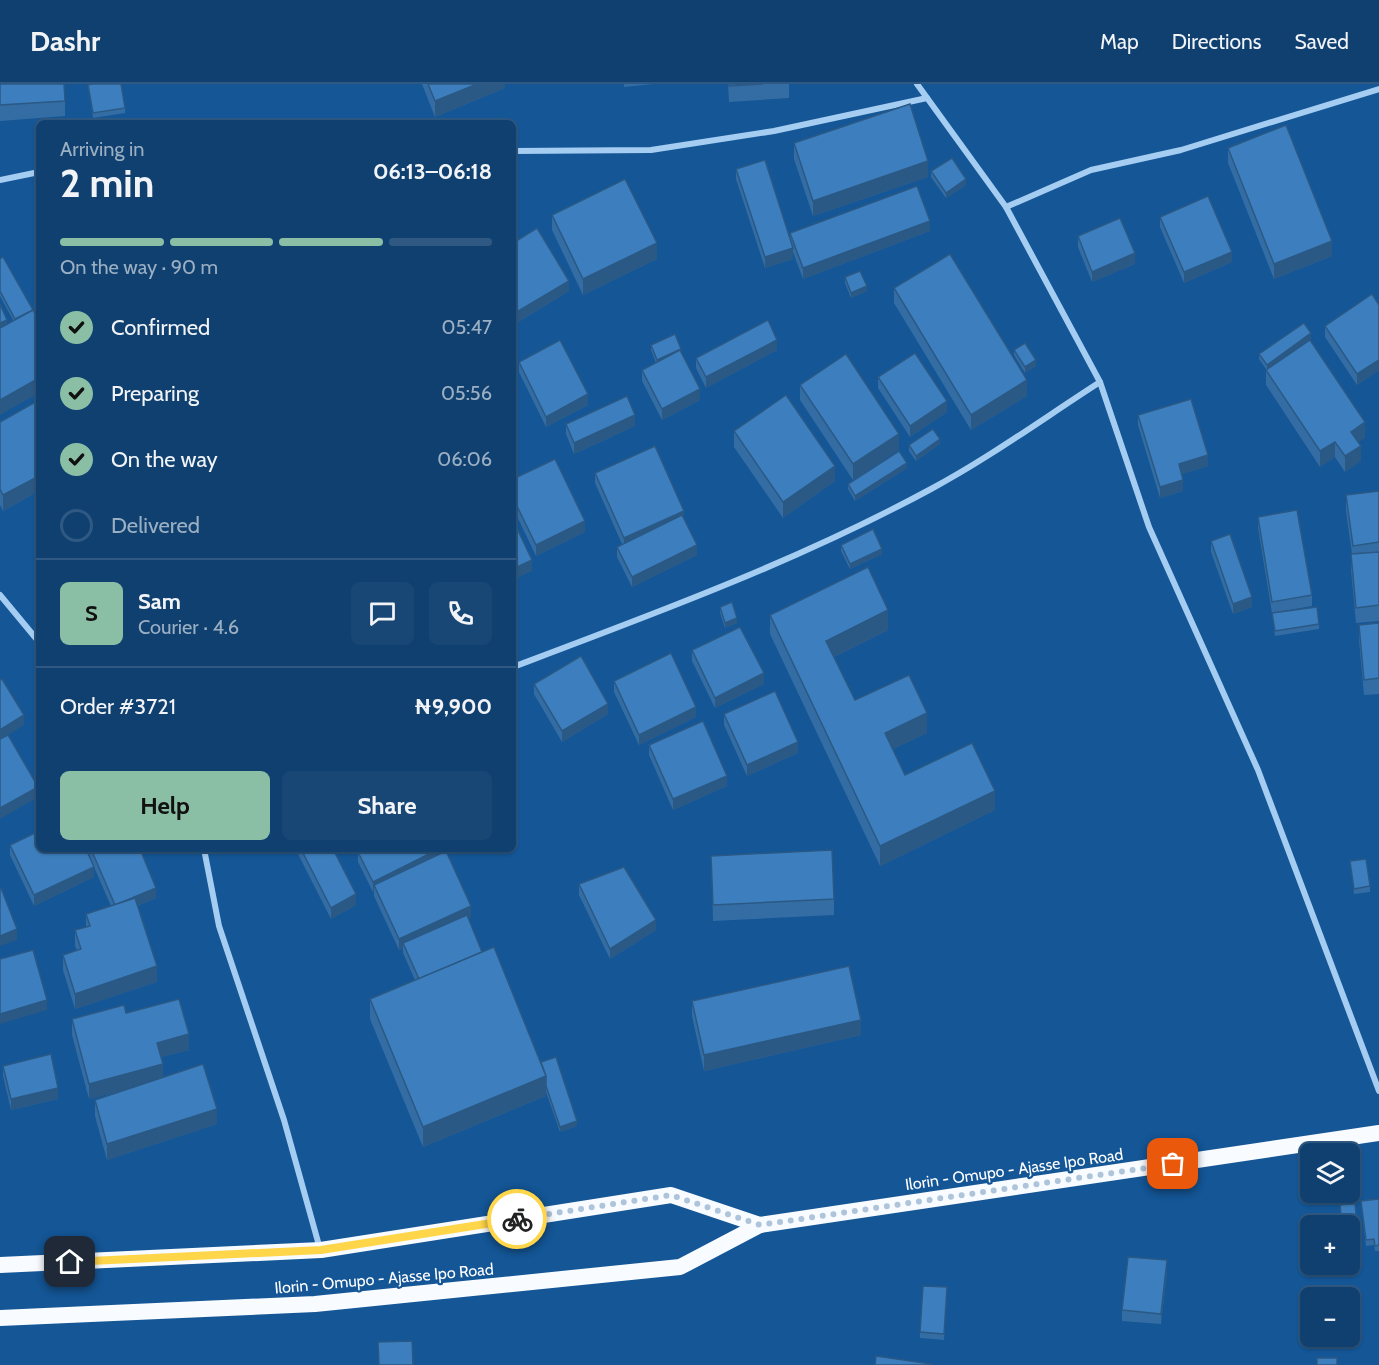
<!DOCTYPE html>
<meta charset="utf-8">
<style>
body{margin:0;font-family:Cabin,sans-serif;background:#184775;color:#f1f3f6;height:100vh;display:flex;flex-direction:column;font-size:22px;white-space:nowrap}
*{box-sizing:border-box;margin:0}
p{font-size:20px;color:#9bafc3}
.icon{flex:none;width:33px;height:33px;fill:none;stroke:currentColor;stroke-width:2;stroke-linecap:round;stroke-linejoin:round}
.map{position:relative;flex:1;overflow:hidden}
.side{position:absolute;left:36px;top:36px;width:480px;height:732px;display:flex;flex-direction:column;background:#0f4070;border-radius:9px;box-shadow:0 2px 4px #0004,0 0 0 2px #2f5983}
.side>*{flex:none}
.controls{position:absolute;left:1300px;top:1059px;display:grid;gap:12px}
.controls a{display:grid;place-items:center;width:60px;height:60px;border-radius:9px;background:#0f4070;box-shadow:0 2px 4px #0004,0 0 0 2px #2f5983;font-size:30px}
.pin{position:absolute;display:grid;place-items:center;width:51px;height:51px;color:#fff;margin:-26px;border-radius:12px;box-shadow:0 3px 9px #0006}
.courier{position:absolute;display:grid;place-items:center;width:60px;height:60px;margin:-30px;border:4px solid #ffd54a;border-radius:50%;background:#fff;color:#222;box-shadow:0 2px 8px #0007}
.overview em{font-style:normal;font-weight:700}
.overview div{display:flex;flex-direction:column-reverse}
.overview{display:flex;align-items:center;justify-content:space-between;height:102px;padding:0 24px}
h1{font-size:39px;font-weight:700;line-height:45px}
.bar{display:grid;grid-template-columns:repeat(4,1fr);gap:9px 6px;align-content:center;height:72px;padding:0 24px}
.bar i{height:8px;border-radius:4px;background:#2f5983}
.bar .on{background:#8abfa5}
.bar p{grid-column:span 4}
.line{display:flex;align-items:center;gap:15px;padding:0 24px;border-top:2px solid #2f5983}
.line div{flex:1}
.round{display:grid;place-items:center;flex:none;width:63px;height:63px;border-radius:9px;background:#184775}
ol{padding:0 24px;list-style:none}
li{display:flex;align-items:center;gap:18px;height:66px}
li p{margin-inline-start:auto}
li .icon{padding:6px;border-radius:50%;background:#8abfa5;color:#111;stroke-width:4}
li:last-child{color:#9bafc3}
li i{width:33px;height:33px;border:3px solid #2f5983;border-radius:50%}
.action{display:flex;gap:12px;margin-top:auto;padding:12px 24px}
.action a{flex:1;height:69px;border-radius:9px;background:#8abfa5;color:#111;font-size:24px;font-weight:700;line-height:69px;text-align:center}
.action a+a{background:#184775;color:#f1f3f6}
header{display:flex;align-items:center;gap:36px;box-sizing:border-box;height:84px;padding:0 30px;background:#0f4070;border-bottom:2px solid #2f5983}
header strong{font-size:28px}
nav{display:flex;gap:33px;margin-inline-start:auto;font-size:21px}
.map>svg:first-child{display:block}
</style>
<header>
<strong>Dashr</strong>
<nav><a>Map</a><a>Directions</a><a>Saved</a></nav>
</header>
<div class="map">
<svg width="1379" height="1281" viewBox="0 0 1379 1281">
<rect width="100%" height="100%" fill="#145696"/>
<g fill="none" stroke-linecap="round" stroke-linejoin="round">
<g stroke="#a5cdf2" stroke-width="6">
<path d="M917 0 1006 123 1100 298 1149 443 1258 686 1379 1007"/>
<path d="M513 67 651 66 774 47 927 14"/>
<path d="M0 96 39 88"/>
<path d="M1006 123 1091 86 1181 66 1379 5"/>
<path d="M0 511 39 558"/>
<path d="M513 583C654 530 798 477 931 405 989 374 1044 334 1100 298"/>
<path d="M204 765 219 842 284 1036 320 1165"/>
</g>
<g stroke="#f8fbff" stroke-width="16">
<path d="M0 1181 321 1166 671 1111 760 1141"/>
<path d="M0 1234 315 1220 680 1183 760 1141 1379 1049"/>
</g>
</g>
<g fill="#346da3">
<path d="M0 0 65 17V32L0 37Z"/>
<path d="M422 0H505V4L435 33Z"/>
<path d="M624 0H653L624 3Z"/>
<path d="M728 0H789V14L729 18Z"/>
<path d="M88 1 125 24V29L93 34Z"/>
<path d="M794 59 928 93 813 132 794 75Z"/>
<path d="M1228 64 1332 172 1274 195 1228 79Z"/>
<path d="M736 85 790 154V149L930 147 803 195 793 168V175L765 184 736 95Z"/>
<path d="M931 87 966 101 946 114 931 93Z"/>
<path d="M552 131 657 175 583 211 552 146Z"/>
<path d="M1160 133 1232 178 1184 199 1160 143Z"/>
<path d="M1078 152 1135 180 1092 198 1078 163Z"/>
<path d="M513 159 569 207 515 240 513 237Z"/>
<path d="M0 175 39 237 7 240 13 236 0 212Z"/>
<path d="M845 193 867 207 851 214 845 199Z"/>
<path d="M894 204 1027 312 971 346 894 219Z"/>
<path d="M1379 221V286L1357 301 1325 253V242Z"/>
<path d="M1311 255 1298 264 1365 354 1358 358 1361 377 1345 388 1335 373 1320 383 1266 301V285L1259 275V270Z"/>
<path d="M651 261 681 269 700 316 662 336 642 297V286L656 279 651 266Z"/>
<path d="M777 266 706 304 696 284V274Z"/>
<path d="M1014 266 1036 282 1025 289 1014 271Z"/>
<path d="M519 278 588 321 546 343 519 288Z"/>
<path d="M878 293 947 328 910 353 878 304Z"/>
<path d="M800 301 899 365 853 396 800 316Z"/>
<path d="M39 316V407L3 427 0 421V338Z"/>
<path d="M1138 331 1208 382 1182 390 1183 407 1160 414 1138 341Z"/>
<path d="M566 340 635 342 574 370 566 350Z"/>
<path d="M734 347 835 397 783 434 734 363Z"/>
<path d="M940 360 916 377 909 367V361Z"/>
<path d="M907 384 855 417 848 405V400Z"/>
<path d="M595 389 684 434 697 471 632 503 617 473V463L622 460 595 399Z"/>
<path d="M513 395 585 448 536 472 513 424Z"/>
<path d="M1379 407V537L1356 539 1351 486 1352 470 1346 427V411Z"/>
<path d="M1258 433 1312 511V522L1272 529 1258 444Z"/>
<path d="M1211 457 1252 523 1233 530 1211 468Z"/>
<path d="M841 461 882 470 850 485 841 467Z"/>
<path d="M720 523 737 539 725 544 720 529Z"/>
<path d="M1272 529 1319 540V545L1275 552Z"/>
<path d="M770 531 888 546 834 573 855 616 927 649 893 665 905 691 995 726 880 782 770 550Z"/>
<path d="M1379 539V610L1364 611 1359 556V541Z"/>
<path d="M692 566 764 600 715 624 692 577Z"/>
<path d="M614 597 696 633 639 661 614 608Z"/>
<path d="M534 600 608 630 562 658 534 610Z"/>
<path d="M724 630 798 669 747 692 724 641Z"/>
<path d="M649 661 727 702 673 726 649 671Z"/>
<path d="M10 761 93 780 87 765H140L156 814 137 822 157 898 75 925 63 886V871L77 866 75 862V846L86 843V830L111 822 94 783V793L34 822 10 771Z"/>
<path d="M298 765H333L356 821 331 835 298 770Z"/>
<path d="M358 768 439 771 471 833 468 834 482 868 541 978 577 1042 560 1048 546 1008V1012L423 1063 370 935V915L415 896 403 869V864L399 866 374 812V808H373L358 778Z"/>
<path d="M711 772 834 815V831L713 837Z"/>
<path d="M1350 777 1370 802V808L1354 810Z"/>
<path d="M579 800 656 846 610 875 579 811Z"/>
<path d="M692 917 861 951 704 987 692 932Z"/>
<path d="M126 929 189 966 161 973 163 994 217 1040 107 1076 95 1032V1016L132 1004 89 1015 72 951V935Z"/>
<path d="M3 982 58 1015 11 1026 3 992Z"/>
<path d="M1379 1115V1167H1375L1374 1161 1366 1162 1361 1117Z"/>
<path d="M1350 1142 1359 1165V1170H1350Z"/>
<path d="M1167 1187 1161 1240 1122 1237V1226Z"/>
<path d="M947 1209 944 1256 920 1254V1248Z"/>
</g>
<g fill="#2b5985">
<path d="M477 0H505V4L435 33V17Z"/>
<path d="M928 77V93L813 132V117Z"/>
<path d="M966 95V101L946 114V109Z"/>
<path d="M930 137V147L803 195V184Z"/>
<path d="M1332 157V172L1274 195V180Z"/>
<path d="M657 159V175L583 211V195Z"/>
<path d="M793 164V175L765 184V173Z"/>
<path d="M1232 168V178L1184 199V188Z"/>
<path d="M1135 169V180L1092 198V188Z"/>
<path d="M569 197V207L515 240V229Z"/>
<path d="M867 202V207L851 214V209Z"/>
<path d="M7 236V246L0 250V239Z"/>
<path d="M1311 249V255L1267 286V281Z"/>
<path d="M777 256V266L706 304V293Z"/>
<path d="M681 265V270L657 281V276Z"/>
<path d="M1036 276V282L1025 289V283Z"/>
<path d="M1379 276V286L1357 301V290Z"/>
<path d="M39 294V309L0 331V316Z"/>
<path d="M1027 296V312L971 346V331Z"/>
<path d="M700 305V316L662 336V325Z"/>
<path d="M588 310V321L546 343V333Z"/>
<path d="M947 317V328L910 353V342Z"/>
<path d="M635 331V342L574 370V359Z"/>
<path d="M1365 338V354L1351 363V348Z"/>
<path d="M899 350V365L853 396V380Z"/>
<path d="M940 355V360L916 377V372Z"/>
<path d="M1335 358V373L1320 383V367Z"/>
<path d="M1361 362V377L1345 388V372Z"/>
<path d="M1208 371V382L1179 391V380Z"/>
<path d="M907 379V384L855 417V412Z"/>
<path d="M835 382V397L783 434V418Z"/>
<path d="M39 392V407L3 427V411Z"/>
<path d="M1183 396V407L1160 414V403Z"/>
<path d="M684 427V437L624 464V454Z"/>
<path d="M585 437V448L536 472V461Z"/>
<path d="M697 461V471L632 503V493Z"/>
<path d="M882 465V470L850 485V480Z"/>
<path d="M532 476V487L513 496V485Z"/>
<path d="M1252 513V523L1233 530V520Z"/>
<path d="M888 526V546L826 577V557Z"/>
<path d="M737 534V539L725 544V539Z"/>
<path d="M764 589V600L715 624V614Z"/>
<path d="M608 620V630L562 658V647Z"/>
<path d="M696 623V633L639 661V651Z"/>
<path d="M927 629V649L885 669V649Z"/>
<path d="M24 631V641L0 656V646Z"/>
<path d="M798 658V669L747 692V681Z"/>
<path d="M727 692V702L673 726V715Z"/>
<path d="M38 703V713L0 735V724Z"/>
<path d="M995 707V726L880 782V762Z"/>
<path d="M439 765V776L374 801V808H373V798Z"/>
<path d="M94 783V793L34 822V811Z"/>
<path d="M156 804V814L115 831V821Z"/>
<path d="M356 810V821L331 835V824Z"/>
<path d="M471 822V833L405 863 403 859V864L399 866V855Z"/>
<path d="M656 836V846L610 875V865Z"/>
<path d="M17 845V856L0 862V852Z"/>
<path d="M157 882V898L75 925V910Z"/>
<path d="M47 916V926L0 940V930Z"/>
<path d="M861 936V951L704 987V971Z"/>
<path d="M189 950V966L157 974V959Z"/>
<path d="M163 980V996L89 1015V1000Z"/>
<path d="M546 992V1012L423 1063V1043Z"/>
<path d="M58 1004V1015L11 1026V1015Z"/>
<path d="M217 1025V1040L107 1076V1060Z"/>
<path d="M577 1037V1042L560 1048V1043Z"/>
<path d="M1167 1176V1187L1161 1240V1230Z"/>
</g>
<g fill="#3d7fbe" stroke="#2b5985" stroke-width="1.5">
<path d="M0 0H64L65 17 0 21Z"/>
<path d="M92 0H121L125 24 93 29 88 1Z"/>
<path d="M428 0H477L435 17Z"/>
<path d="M729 0H763L729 2Z"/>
<path d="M910 20 928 77 813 117 794 59Z"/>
<path d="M1286 41 1332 157 1274 180 1228 64Z"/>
<path d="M952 74 966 95 946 109 931 87Z"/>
<path d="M765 76 793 164 765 173 736 85Z"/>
<path d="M625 95 657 159 583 195 552 131Z"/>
<path d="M917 102 930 137 803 184 790 149Z"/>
<path d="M1208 112 1232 168 1184 188 1160 133Z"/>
<path d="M1120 134 1135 169 1092 188 1078 152Z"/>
<path d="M537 144 569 197 515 229 513 227V159Z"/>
<path d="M950 170 1027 296 971 331 894 204Z"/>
<path d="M3 173 33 226 15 235 0 207V175Z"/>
<path d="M860 187 867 202 851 209 845 193Z"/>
<path d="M1372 210 1379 221V276L1357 290 1325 242Z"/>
<path d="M0 220 7 236 0 239Z"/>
<path d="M33 226 39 237V294L0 316V244Z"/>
<path d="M768 236 777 256 706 293 696 274Z"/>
<path d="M1304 239 1311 249 1267 281 1259 270Z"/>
<path d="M675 250 681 265 657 276 651 261Z"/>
<path d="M560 256 588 310 546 333 519 278Z"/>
<path d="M1310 256 1365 338 1351 348 1361 362 1345 372 1335 358 1320 367 1266 286Z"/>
<path d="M1025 259 1036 276 1025 283 1014 266Z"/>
<path d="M680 266 700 305 662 325 642 286Z"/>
<path d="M915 269 947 317 910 342 878 293Z"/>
<path d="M846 270 899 350 853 380 800 301Z"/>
<path d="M786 311 835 382 783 418 734 347Z"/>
<path d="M627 312 635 331 574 359 566 340Z"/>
<path d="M1191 315 1208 371 1179 380 1183 396 1160 403 1138 331Z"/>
<path d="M39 316V392L3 411 0 405V338Z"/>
<path d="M933 345 940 355 916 372 909 361Z"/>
<path d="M655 362 684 427 624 454 595 389Z"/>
<path d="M899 367 907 379 855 412 848 400Z"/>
<path d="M555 375 585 437 536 461 513 414V395Z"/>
<path d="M1379 407V458L1353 462 1346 411Z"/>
<path d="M1297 426 1312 511 1272 518 1258 433Z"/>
<path d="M682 431 697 461 632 493 617 463Z"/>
<path d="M513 436 532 476 513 485Z"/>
<path d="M873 445 882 465 850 480 841 461Z"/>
<path d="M1230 450 1252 513 1233 520 1211 457Z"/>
<path d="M1379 468V521L1356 524 1351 470Z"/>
<path d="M868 483 888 526 826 557 855 616 909 591 927 629 885 649 905 691 972 659 995 707 880 762 770 531Z"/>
<path d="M732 518 737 534 725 539 720 523Z"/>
<path d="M1317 523 1319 540 1275 547 1272 529Z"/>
<path d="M1379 539V594L1364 596 1359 541Z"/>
<path d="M740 543 764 589 715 614 692 566Z"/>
<path d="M671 569 696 623 639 651 614 597Z"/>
<path d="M581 572 608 620 562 647 534 600Z"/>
<path d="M2 595 24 631 0 646V596Z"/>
<path d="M775 607 798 658 747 681 724 630Z"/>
<path d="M703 637 727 692 673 715 649 661Z"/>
<path d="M8 651 38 703 0 724V655Z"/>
<path d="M39 747V765H86L94 783 34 811 10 761Z"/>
<path d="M91 765H140L156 804 115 821Z"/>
<path d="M301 765H333L356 810 331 824Z"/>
<path d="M363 765H439L373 798 358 768Z"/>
<path d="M832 766 834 815 713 821 711 772Z"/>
<path d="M446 767 471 822 399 855 374 801Z"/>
<path d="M1366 775 1370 802 1354 805 1350 777Z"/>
<path d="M624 783 656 836 610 865 579 800Z"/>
<path d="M0 804H1L17 845 0 852Z"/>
<path d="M135 814 157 882 75 910 63 871 81 865 75 846 90 842 86 830Z"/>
<path d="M467 831 482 868 419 895 403 859Z"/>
<path d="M494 863 546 992 423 1043 370 915Z"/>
<path d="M33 866 47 916 0 930V875Z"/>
<path d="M849 882 861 936 704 971 692 917Z"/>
<path d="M179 915 189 950 157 959 163 980 89 1000 72 935 124 921 126 929Z"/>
<path d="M51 970 58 1004 11 1015 3 982Z"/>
<path d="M556 973 577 1037 560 1043 546 1002V992L541 978Z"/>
<path d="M203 980 217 1025 107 1060 95 1016Z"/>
<path d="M1379 1115V1161L1375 1162 1374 1155 1366 1156 1361 1117Z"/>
<path d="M1355 1119 1359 1165H1350V1142H1342L1340 1121Z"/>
<path d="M1128 1173 1167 1176 1161 1230 1122 1226Z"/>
<path d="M923 1202 947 1203 944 1250 920 1248Z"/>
<path d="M412 1257 413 1281H379L378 1258Z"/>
<path d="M876 1272 931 1280 930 1281H875Z"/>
<rect x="1317" y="1274" width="20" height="7"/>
</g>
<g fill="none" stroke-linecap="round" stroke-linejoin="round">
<path stroke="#adc4da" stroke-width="6" stroke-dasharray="0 10.8" d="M517 1135 671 1111 760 1141 1173 1080"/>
<path stroke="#ffd54a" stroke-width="8" d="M70 1178 321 1166 517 1135"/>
</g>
<g text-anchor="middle" stroke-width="4.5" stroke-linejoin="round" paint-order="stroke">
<g font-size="16" fill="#fff" stroke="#145696">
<text transform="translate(1014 1085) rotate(-8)" y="6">Ilorin - Omupo - Ajasse Ipo Road</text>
<text transform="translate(384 1194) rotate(-5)" y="6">Ilorin - Omupo - Ajasse Ipo Road</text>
</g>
</g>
</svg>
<div class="controls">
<a><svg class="icon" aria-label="layers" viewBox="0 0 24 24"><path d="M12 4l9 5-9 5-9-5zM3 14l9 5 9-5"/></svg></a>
<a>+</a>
<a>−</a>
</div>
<div class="pin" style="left:1173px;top:1080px;background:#ea580c"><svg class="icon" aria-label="bag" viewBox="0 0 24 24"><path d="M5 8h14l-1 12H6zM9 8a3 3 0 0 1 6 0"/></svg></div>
<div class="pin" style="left:70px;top:1178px;background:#1f2937"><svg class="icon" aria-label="home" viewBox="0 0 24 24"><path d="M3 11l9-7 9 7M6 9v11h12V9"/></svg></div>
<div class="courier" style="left:517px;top:1135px"><svg class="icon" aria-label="bike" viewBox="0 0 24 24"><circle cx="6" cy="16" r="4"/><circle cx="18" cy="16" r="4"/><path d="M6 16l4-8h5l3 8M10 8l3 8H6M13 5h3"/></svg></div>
<section class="side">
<div class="overview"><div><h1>2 min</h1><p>Arriving in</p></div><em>06:13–06:18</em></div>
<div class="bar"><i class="on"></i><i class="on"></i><i class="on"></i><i></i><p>On the way · 90 m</p></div>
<ol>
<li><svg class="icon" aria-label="check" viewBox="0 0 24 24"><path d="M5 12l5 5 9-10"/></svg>Confirmed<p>05:47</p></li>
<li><svg class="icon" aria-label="check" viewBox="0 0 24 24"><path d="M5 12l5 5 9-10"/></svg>Preparing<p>05:56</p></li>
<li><svg class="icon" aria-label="check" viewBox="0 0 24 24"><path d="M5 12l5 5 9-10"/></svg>On the way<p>06:06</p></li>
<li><i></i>Delivered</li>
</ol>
<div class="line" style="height:108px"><b class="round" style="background:#8abfa5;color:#111">S</b><div><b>Sam</b><p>Courier · 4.6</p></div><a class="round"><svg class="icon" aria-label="chat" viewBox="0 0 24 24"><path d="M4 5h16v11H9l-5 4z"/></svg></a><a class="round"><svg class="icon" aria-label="phone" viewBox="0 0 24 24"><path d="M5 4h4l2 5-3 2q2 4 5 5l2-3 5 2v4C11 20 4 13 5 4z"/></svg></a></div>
<div class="line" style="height:78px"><div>Order #3721</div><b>₦9,900</b></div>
<div class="action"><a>Help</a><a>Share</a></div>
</section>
</div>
